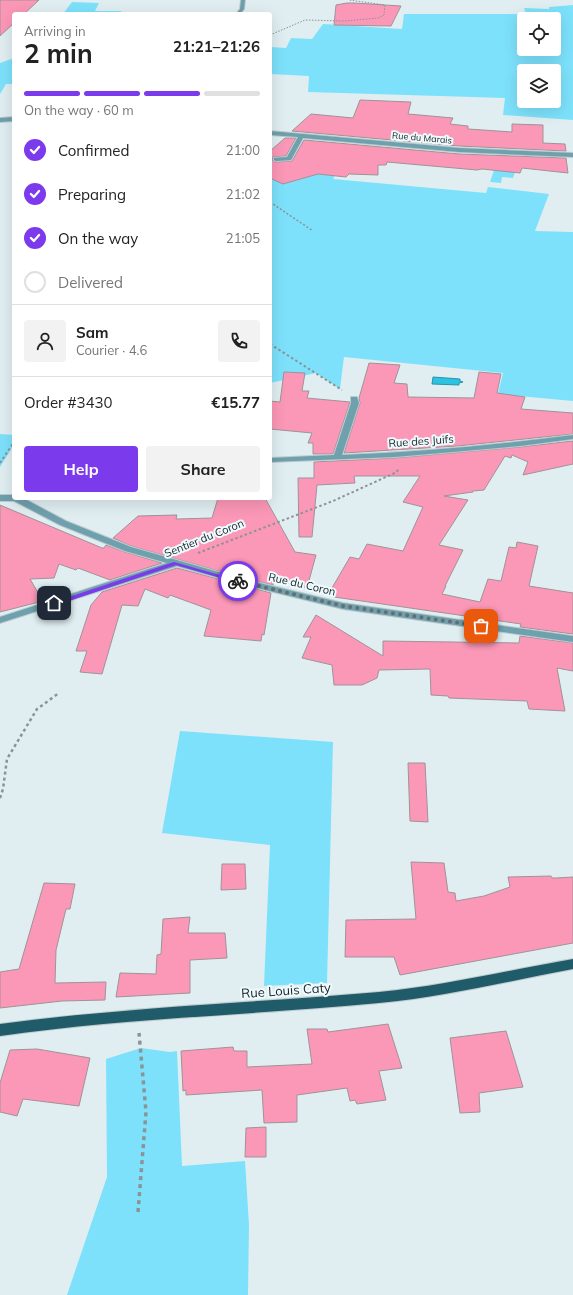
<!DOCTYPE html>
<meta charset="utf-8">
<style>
body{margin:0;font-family:Mulish,sans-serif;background:#f2f2f2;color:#222;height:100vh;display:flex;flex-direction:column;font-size:15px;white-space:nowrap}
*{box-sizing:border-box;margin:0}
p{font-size:13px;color:#767676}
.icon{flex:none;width:22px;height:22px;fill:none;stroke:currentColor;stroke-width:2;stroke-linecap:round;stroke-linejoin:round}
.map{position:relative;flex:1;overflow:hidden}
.panel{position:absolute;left:12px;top:12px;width:260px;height:488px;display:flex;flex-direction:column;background:#fff;border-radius:4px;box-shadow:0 4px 16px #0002}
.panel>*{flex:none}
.tools{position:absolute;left:517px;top:12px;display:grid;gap:8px}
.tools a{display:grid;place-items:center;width:44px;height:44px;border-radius:4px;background:#fff;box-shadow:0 4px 16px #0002;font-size:20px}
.pin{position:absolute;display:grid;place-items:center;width:34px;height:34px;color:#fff;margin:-17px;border-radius:8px;box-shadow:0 2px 6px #0006}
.courier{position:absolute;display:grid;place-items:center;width:40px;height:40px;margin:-20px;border:3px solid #7c3aed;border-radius:50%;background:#fff;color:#222;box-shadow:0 1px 5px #0007}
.head em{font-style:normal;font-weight:700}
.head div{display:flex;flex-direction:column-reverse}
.head{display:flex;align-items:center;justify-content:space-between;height:68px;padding:0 12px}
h1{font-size:26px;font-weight:700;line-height:30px}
.bar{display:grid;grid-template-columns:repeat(4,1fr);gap:6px 4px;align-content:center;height:48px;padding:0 12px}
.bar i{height:5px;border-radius:3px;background:#e0e0e0}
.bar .current{background:#7c3aed}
.bar p{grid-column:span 4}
.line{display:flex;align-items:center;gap:10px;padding:0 12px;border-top:1px solid #e0e0e0}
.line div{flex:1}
.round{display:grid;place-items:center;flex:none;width:42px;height:42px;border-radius:4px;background:#f2f2f2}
ol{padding:0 12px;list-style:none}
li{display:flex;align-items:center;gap:12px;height:44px}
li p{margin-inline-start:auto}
li .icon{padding:4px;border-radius:50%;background:#7c3aed;color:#fff;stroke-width:4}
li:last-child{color:#767676}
li i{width:22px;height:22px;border:2px solid #e0e0e0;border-radius:50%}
.action{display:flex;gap:8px;margin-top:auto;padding:8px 12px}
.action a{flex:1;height:46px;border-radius:4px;background:#7c3aed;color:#fff;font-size:16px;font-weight:700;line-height:46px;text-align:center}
.action a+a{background:#f2f2f2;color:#222}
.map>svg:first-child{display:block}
</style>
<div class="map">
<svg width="573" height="1295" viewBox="0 0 573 1295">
<rect width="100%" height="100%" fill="#e0eef1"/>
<g fill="#7de1fb" fill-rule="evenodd">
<path d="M72 2 99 3 95 11H122L117 14H63Z"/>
<path d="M573 5V120L503 115 505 98 308 92 309 76 270 74V47L286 48 291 38 312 39 323 24 402 29 404 14H526L524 8 549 9V7ZM524 19H554V49H524ZM524 71H554V101H524Z"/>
<path d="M14 58V84H6L0 94V63Z"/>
<path d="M499 155 521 156 513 178 502 177 501 183 490 182Z"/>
<path d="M270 165 338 170 333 179 486 193 488 187 549 194 535 231 573 232V401L498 394 503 373 344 357 340 389 316 373 270 383Z"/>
<path d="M0 434 14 435V445L0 467Z"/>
<path d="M180 731 333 742 327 983 264 986 270 845 162 833Z"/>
<path d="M141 1048 170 1052 177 1051 182 1166 245 1161 249 1225 248 1295H67L107 1177 106 1059Z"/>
</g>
<path fill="#2cc2e2" stroke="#2994aa" d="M433 377 460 379V381L463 382 459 383V385L432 384Z"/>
<g fill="#fb97b7" stroke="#9f9397">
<path d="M0 0H39L24 14H14V23L0 36Z"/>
<path d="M347 3H354L401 6 391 26 334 25 336 5Z"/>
<path d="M360 100 411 102 408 114 453 118 450 124 468 126V129L512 132V124L543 125V143L565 144 566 151 459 146 292 131 311 114 353 118Z"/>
<path d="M285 138H296L286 156 273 157 272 160 275 162 292 161 304 140 459 154 566 158 568 173 522 168 520 173 482 169 477 170 387 162 386 165H378V175L349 174 346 177 318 174 283 184 270 178V151Z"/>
<path d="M369 363 400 365 394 383 407 384 408 397 474 398 479 372 501 374 497 393 525 397 521 409 573 413V434L457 446 344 453 360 403 359 398Z"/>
<path d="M284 372 305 373 302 391H309L307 398 350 402 333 454H313V443H308L312 433 270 429V401L280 402Z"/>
<path d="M573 441V464L523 475 528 462 512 455 511 458 505 456 484 490 473 491V492L444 496 468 500 439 545 463 550 445 586H446L442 594 480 602 488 579 501 581 509 547 516 548 517 542 538 546 529 586 573 593V634L520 627 521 624 334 597 336 595 329 593 350 557 359 559 367 544 403 551 423 507 403 502 420 476H354L355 483 317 485 312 537H299L298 478H314V462L395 458 520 447Z"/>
<path d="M218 498H265L295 552 316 555 307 588 274 580 273 585 243 578 131 546 113 538 138 516 177 515 176 519 212 518Z"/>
<path d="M0 505 102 548H104L106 545 125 552 162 563 110 580 78 568 76 570 59 564 54 578 30 579 43 601 0 612Z"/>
<path d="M177 568 271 593 264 635 262 634 261 641 204 636 211 610 170 595 168 598 145 589 138 606 122 605 102 674 80 672 87 651H76L91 605 102 592Z"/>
<path d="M316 615 383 656V641L519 643 520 636 573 643V671L557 668 565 711 529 709 527 701 449 698 448 696 431 695 430 669 379 670 377 678 362 685H334L332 665 302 658 311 637H303Z"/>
<path d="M408 763H425L428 822 410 821Z"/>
<path d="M411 862 444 863 448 892 455 893 456 901 484 896 510 887 508 877 551 876 552 878H556L573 877V943L400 975 394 957H345L346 920 416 919Z"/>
<path d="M222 864H245L246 889 221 890Z"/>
<path d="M44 883 75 884 70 909H66L56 950 55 983 106 982 105 1000 62 1001 0 1008V972L19 969Z"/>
<path d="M190 917 188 933H225L227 958 190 960V993L116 997 120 973 156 974 157 955 161 954 163 919Z"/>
<path d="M388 1024 402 1068 379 1071 386 1100 357 1104 355 1100 350 1101 347 1088 297 1095V1122L264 1123 262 1090 186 1095V1090L183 1091 181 1051 233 1047 234 1051H247V1067L312 1064 307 1029H327L328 1032Z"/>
<path d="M506 1031 523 1087 479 1093 480 1112 460 1113 450 1038Z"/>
<path d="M37 1049 90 1058 79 1106 23 1099 17 1116 0 1112V1083L10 1050Z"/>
<path d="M266 1127V1157H245L246 1128Z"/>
</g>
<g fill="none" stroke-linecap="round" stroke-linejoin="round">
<defs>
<g id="minor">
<path d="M241 0H245L244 9 240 14H236L240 9Z"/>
<path d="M14 117V121L0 122V118Z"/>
<path d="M270 131 459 148 573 153V157L459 152 303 138 291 160 276 161 274 160V158L287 157 298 137 270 135Z"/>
<path d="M351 397H357L359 403 342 455C419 452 496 445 573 435V439L520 446 395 457 270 462V458L334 455 351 403Z"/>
<path d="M0 495H14V498H23L66 521 131 547 243 579 343 603 573 636V642L343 609 237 583 177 566 0 623V617L167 563 125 551 60 525 14 501H0Z"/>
</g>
<path id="major" d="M573 959V969C509 981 444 997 379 1003 253 1015 126 1018 0 1036V1024C126 1007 253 1003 379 992 444 986 509 970 573 959Z"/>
</defs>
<use href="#minor" stroke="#becacd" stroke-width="2"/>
<use href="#major" stroke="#becacd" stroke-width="2"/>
<path stroke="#8a9497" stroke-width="1" stroke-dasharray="1.5 1.5" stroke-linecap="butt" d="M270 35 305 20 345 21 378 18 384 15 385 5 349 0"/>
<path stroke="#8a9497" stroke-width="1.5" stroke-dasharray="2 2" stroke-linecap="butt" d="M270 202 313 231"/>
<g stroke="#8a9497" stroke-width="2" stroke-dasharray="2.5 2.5" stroke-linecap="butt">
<path d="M270 344 342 390"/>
<path d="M0 463 14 442"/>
<path d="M198 553 333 501 397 472 398 469"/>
</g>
<path stroke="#8a9497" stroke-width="2.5" stroke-dasharray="3 3" stroke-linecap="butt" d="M0 798 3 789 7 759 37 709 59 693"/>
<path stroke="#8a9497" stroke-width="3.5" stroke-dasharray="4 4" stroke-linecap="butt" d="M138 1212 146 1112 139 1033"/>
<use href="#minor" fill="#6ea0ad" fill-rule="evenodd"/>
<use href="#major" fill="#205b69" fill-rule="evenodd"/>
</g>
<path fill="#7c3aed" d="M174 562 241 581 238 583 176 565 57 605 51 603Z"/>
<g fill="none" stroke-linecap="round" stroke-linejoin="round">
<path stroke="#646d6f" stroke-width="4" stroke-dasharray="0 7.2" d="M238 581 343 606 481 626"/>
</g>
<g text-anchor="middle" stroke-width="4" stroke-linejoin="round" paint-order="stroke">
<g font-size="9" fill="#222729" stroke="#eefbfe">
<text transform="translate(422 138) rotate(5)" y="3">Rue du Marais</text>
</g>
<g font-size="11" fill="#222729" stroke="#eefbfe">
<text transform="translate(421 441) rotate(-4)" y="4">Rue des Juifs</text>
<text transform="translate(204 538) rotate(-22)" y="4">Sentier du Coron</text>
<text transform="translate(302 584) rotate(13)" y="4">Rue du Coron</text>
</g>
<g font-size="13" fill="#222729" stroke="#eefbfe">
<text transform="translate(286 990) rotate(-4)" y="5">Rue Louis Caty</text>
</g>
</g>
</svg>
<div class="tools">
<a><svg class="icon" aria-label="locate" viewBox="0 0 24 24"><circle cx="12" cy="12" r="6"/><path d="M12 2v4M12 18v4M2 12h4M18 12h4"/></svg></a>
<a><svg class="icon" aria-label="layers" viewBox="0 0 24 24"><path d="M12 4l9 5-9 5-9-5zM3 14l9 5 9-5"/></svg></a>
</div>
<div class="pin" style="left:481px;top:626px;background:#ea580c"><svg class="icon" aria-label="bag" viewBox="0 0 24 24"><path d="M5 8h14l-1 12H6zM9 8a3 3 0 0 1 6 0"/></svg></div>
<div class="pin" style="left:54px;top:603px;background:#1f2937"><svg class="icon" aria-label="home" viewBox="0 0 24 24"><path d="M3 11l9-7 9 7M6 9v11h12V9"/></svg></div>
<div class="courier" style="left:238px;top:581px"><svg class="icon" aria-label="bike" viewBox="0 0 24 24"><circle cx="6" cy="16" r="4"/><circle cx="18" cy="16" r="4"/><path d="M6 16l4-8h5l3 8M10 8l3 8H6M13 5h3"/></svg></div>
<section class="panel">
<div class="head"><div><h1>2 min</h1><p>Arriving in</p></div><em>21:21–21:26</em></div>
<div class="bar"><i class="current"></i><i class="current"></i><i class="current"></i><i></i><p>On the way · 60 m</p></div>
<ol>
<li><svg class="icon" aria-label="check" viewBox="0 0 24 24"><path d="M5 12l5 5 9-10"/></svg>Confirmed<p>21:00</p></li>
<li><svg class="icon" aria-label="check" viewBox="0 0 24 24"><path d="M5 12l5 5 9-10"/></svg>Preparing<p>21:02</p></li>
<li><svg class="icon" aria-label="check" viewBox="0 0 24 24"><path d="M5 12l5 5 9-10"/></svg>On the way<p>21:05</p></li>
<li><i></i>Delivered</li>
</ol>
<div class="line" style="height:72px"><a class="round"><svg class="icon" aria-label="person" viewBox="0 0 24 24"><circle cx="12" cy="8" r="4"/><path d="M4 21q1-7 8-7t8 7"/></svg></a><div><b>Sam</b><p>Courier · 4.6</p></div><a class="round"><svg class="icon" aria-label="phone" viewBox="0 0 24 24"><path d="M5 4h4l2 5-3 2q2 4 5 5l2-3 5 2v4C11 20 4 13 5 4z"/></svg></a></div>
<div class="line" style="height:52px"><div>Order #3430</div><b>€15.77</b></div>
<div class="action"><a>Help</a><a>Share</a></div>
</section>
</div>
